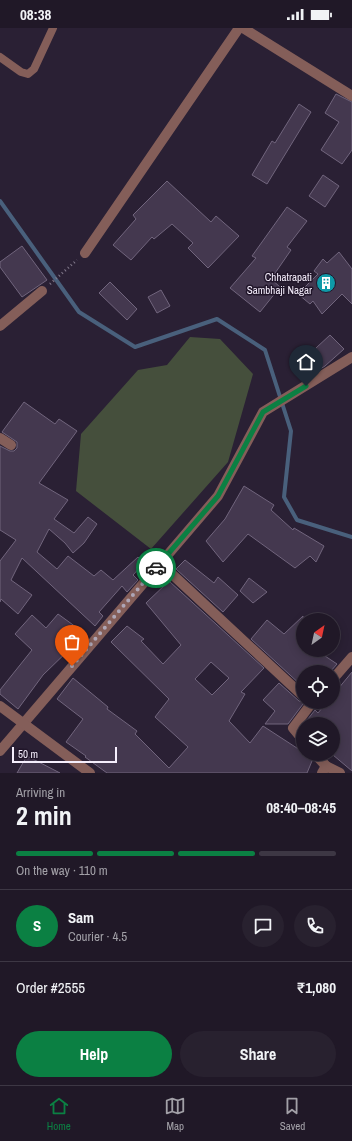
<!DOCTYPE html>
<meta charset="utf-8">
<style>
body{margin:0;font-family:"Archivo Narrow",sans-serif;background:#28212f;color:#f1f3f6;height:100vh;display:flex;flex-direction:column;font-size:15px;white-space:nowrap}
*{box-sizing:border-box;margin:0}
p{font-size:13px;color:#a2a0a7}
.icon{flex:none;width:22px;height:22px;fill:none;stroke:currentColor;stroke-width:2;stroke-linecap:round;stroke-linejoin:round}
.map{position:relative;height:745px;overflow:hidden}
.side{display:flex;flex-direction:column;background:#201827;flex:1}
.side>*{flex:none}
.needle{width:26px;rotate:33deg}
.fabs{position:absolute;left:296px;top:585px;display:grid;gap:8px}
.fabs a{display:grid;place-items:center;width:44px;height:44px;border-radius:50%;background:#201827;box-shadow:0 2px 10px #0003,0 0 0 1px #3d3744;font-size:20px}
.scale{position:absolute;left:12px;bottom:10px;width:105px;box-sizing:border-box;padding-left:4px;border:2px solid #f5eefc;border-top:0;font-size:11px;line-height:14px;white-space:nowrap;color:#f5eefc;-webkit-text-stroke:3px #21162a;paint-order:stroke}
.pin{position:absolute;display:grid;place-items:center;width:34px;height:34px;color:#fff;margin:-41px -17px;border-radius:50% 50% 50% 0;rotate:-45deg;box-shadow:0 0 4px #0007}
.pin .icon{rotate:45deg}
.courier{position:absolute;display:grid;place-items:center;width:40px;height:40px;margin:-20px;border:3px solid #0b8043;border-radius:50%;background:#fff;color:#222;box-shadow:0 1px 5px #0007}
.summary em{font-style:normal;font-weight:800}
.summary div{display:flex;flex-direction:column-reverse}
.summary{display:flex;align-items:center;justify-content:space-between;height:68px;padding:0 16px}
h1{font-size:26px;font-weight:800;line-height:30px}
.bar{display:grid;grid-template-columns:repeat(4,1fr);gap:6px 4px;align-content:center;height:48px;padding:0 16px}
.bar i{height:5px;border-radius:3px;background:#3d3744}
.bar .on{background:#0b8043}
.bar p{grid-column:span 4}
.line{display:flex;align-items:center;gap:10px;padding:0 16px;border-top:1px solid #3d3744}
.line div{flex:1}
.round{display:grid;place-items:center;flex:none;width:42px;height:42px;border-radius:21px;background:#28212f}
.cta{display:flex;gap:8px;margin-top:auto;padding:8px 16px}
.cta a{flex:1;height:46px;border-radius:24px;background:#0b8043;color:#fff;font-size:16px;font-weight:800;line-height:46px;text-align:center}
.cta a+a{background:#28212f;color:#f1f3f6}
.status{display:flex;justify-content:space-between;align-items:center;height:28px;padding:0 20px;background:#201827;direction:ltr}
.status svg{height:11px;fill:currentColor}
.dock{display:flex;justify-content:space-around;align-items:center;height:56px;border-top:1px solid #3d3744;background:#201827;font-size:11px;color:#a2a0a7}
.dock a{display:grid;justify-items:center;gap:2px}
.dock .on{color:#0b8043}
.map>svg:first-child{display:block}
</style>
<div class="status"><b>08:38</b><svg viewBox="0 0 49 12"><path d="M0 12V9h3v3zM5 12V6h3v6zM10 12V3h3v9zM15 12V0h3v12zM26 1h20v11H26zM47 4h2v5h-2z"/></svg></div>
<div class="map">
<svg width="352" height="745" viewBox="0 0 352 745">
<rect width="100%" height="100%" fill="#2a2034"/>
<path fill="#454f3c" d="M190 309 220 311 253 346 228 434 151 521 76 463 81 406 138 342 167 337Z"/>
<g fill="none" stroke-linecap="round" stroke-linejoin="round">
<path stroke="#49607c" stroke-width="4" d="M0 173 79 284 135 319 217 291 265 322 291 403 284 469 297 492 352 509"/>
</g>
<g fill="#44384f" stroke="#71657d" fill-rule="evenodd">
<path d="M336 66 352 74V122L342 136 321 122 339 94 325 85Z"/>
<path d="M299 76 311 84 267 156 252 147 272 113 275 115Z"/>
<path d="M323 147 339 158 325 179 309 168Z"/>
<path d="M167 153 211 194 216 188 239 208 208 240 188 220 193 215 172 196 154 211 152 209 131 232 113 217 136 191 133 187Z"/>
<path d="M287 179 307 193 287 219 291 222 271 251 280 259 260 284 230 260 256 230 252 228Z"/>
<path d="M22 218 47 252 22 269 0 239V234Z"/>
<path d="M339 224 352 241V276L342 266 322 286 313 273 310 276 298 266 318 246 314 243 323 231 327 235Z"/>
<path d="M110 254 137 281 127 292 99 265Z"/>
<path d="M161 262 170 278 157 285 148 269Z"/>
<path d="M330 307 344 321 325 338 306 350 298 341 305 334 303 332Z"/>
<path d="M24 374 55 396 59 391 77 403 39 455 68 472 54 491 74 505 88 489 97 496 84 515 73 525 65 515 49 501 37 524 57 541 68 528 94 548 101 542 113 552 138 529 144 535 133 547 138 552 127 564 122 558 99 584 103 588 95 598 22 530 11 552 32 567 18 586 1 571 0 574V533L16 512 0 502V418L10 423H14L17 420V414L2 404Z"/>
<path d="M244 458 274 477 271 482 293 502 294 500 324 518 316 534 310 528 295 540 248 506 223 534 206 513 225 491Z"/>
<path d="M185 532 214 555 218 549 238 567 223 584 176 541Z"/>
<path d="M249 550 267 564 253 575 240 563Z"/>
<path d="M169 553 264 640 241 664 245 666 229 693 250 715 263 698 303 724V726H309L312 733 307 745H107L85 729 86 728 66 714 83 691 57 671 73 650 108 679 107 681 137 703 135 706 169 740 188 719 155 689 169 671 111 614 127 598 144 611 141 613 163 636 181 617 146 575ZM211 634 229 650 212 667 195 651Z"/>
<path d="M58 586 87 607 80 617 77 614 43 647 18 681 0 666V662L32 622 15 606 32 587 46 600Z"/>
<path d="M303 588V622H316L337 636 330 644H303V659L251 611 267 592 284 606Z"/>
<path d="M352 644V743L333 727V696H304L315 682 318 685 327 674H333V667Z"/>
<path d="M279 655 299 673 303 674V676L288 696H265L275 683 263 672Z"/>
<path d="M27 728 60 745H17Z"/>
</g>
<g fill="none" stroke-linecap="round" stroke-linejoin="round">
<path stroke="#837a8c" stroke-width="2.5" stroke-dasharray="1 3" stroke-linecap="butt" d="M50 256 77 232"/>
<path stroke="#845e59" stroke-width="8" d="M0 29 21 44 28 46 34 41 53 0"/>
<g stroke="#845e59" stroke-width="10">
<path d="M243 0 352 68"/>
<path d="M85 225 239 0"/>
<path d="M0 298 42 263"/>
<path d="M0 410 11 417"/>
<path d="M160 535 303 668"/>
<path d="M333 651 352 629"/>
<path d="M303 712 293 700 311 676 309 674"/>
<path d="M0 723 218 468 263 384 352 329"/>
<path d="M315 726 326 738 322 745"/>
<path d="M326 738 340 745"/>
</g>
<path stroke="#845e59" stroke-width="10" d="M0 678 90 745"/>
</g>
<g fill="none" stroke-linecap="round" stroke-linejoin="round">
<path stroke="#aea6b6" stroke-width="4" stroke-dasharray="0 7.2" d="M72 638 156 540"/>
<path stroke="#0b8043" stroke-width="5" d="M156 540 218 468 263 384 306 358"/>
</g>
<defs>
<symbol id="building-disc" viewBox="-11 -11 22 22"><circle r="9.5" fill="#0f9aa8" stroke="#21162a"/><path d="M-4-6H4V6H1V3H-1V6H-4ZM-2.5-4.3h1.7v1.8h-1.7ZM.8-4.3h1.7v1.8H.8ZM-2.5-1h1.7V.8h-1.7ZM.8-1h1.7V.8H.8Z" fill="#fff"/></symbol>
</defs>
<g fill-rule="evenodd">
<use href="#building-disc" x="315" y="244" width="22" height="22"/>
</g>
<g text-anchor="middle" stroke-width="3" stroke-linejoin="round" paint-order="stroke">
<g font-size="11" fill="#f5eefc" stroke="#21162a" text-anchor="end">
<text x="312" y="253">Chhatrapati<tspan x="312" dy="13">Sambhaji Nagar</tspan></text>
</g>
</g>
</svg>
<div class="fabs">
<a><svg class="needle" viewBox="-14 -14 28 28"><path d="M0-13l5 13h-10z" fill="#e53935"/><path d="M0 13l5-13h-10z" fill="#a2a0a7"/></svg></a>
<a><svg class="icon" aria-label="locate" viewBox="0 0 24 24"><circle cx="12" cy="12" r="6"/><path d="M12 2v4M12 18v4M2 12h4M18 12h4"/></svg></a>
<a><svg class="icon" aria-label="layers" viewBox="0 0 24 24"><path d="M12 4l9 5-9 5-9-5zM3 14l9 5 9-5"/></svg></a>
</div>
<div class="scale">50 m</div>
<div class="pin" style="left:72px;top:638px;background:#ea580c"><svg class="icon" aria-label="bag" viewBox="0 0 24 24"><path d="M5 8h14l-1 12H6zM9 8a3 3 0 0 1 6 0"/></svg></div>
<div class="pin" style="left:306px;top:358px;background:#1f2937"><svg class="icon" aria-label="home" viewBox="0 0 24 24"><path d="M3 11l9-7 9 7M6 9v11h12V9"/></svg></div>
<div class="courier" style="left:156px;top:540px"><svg class="icon" aria-label="car" viewBox="0 0 24 24"><path d="M5 17H2v-5l4-1 3-4h7l3 4 3 1v5h-3M9 17h6M6 11h13"/><circle cx="7" cy="17" r="2"/><circle cx="17" cy="17" r="2"/></svg></div>
</div>
<section class="side">
<div class="summary"><div><h1>2 min</h1><p>Arriving in</p></div><em>08:40–08:45</em></div>
<div class="bar"><i class="on"></i><i class="on"></i><i class="on"></i><i></i><p>On the way · 110 m</p></div>
<div class="line" style="height:72px"><b class="round" style="background:#0b8043;color:#fff">S</b><div><b>Sam</b><p>Courier · 4.5</p></div><a class="round"><svg class="icon" aria-label="chat" viewBox="0 0 24 24"><path d="M4 5h16v11H9l-5 4z"/></svg></a><a class="round"><svg class="icon" aria-label="phone" viewBox="0 0 24 24"><path d="M5 4h4l2 5-3 2q2 4 5 5l2-3 5 2v4C11 20 4 13 5 4z"/></svg></a></div>
<div class="line" style="height:52px"><div>Order #2555</div><b>₹1,080</b></div>
<div class="cta"><a>Help</a><a>Share</a></div>
</section>
<nav class="dock">
<a class="on"><svg class="icon" aria-label="home" viewBox="0 0 24 24"><path d="M3 11l9-7 9 7M6 9v11h12V9"/></svg>Home</a>
<a><svg class="icon" aria-label="map" viewBox="0 0 24 24"><path d="M3 6l6-2 6 2 6-2v14l-6 2-6-2-6 2zM9 4v14M15 6v14"/></svg>Map</a>
<a><svg class="icon" aria-label="saved" viewBox="0 0 24 24"><path d="M7 4h10v16l-5-4-5 4z"/></svg>Saved</a>
</nav>
